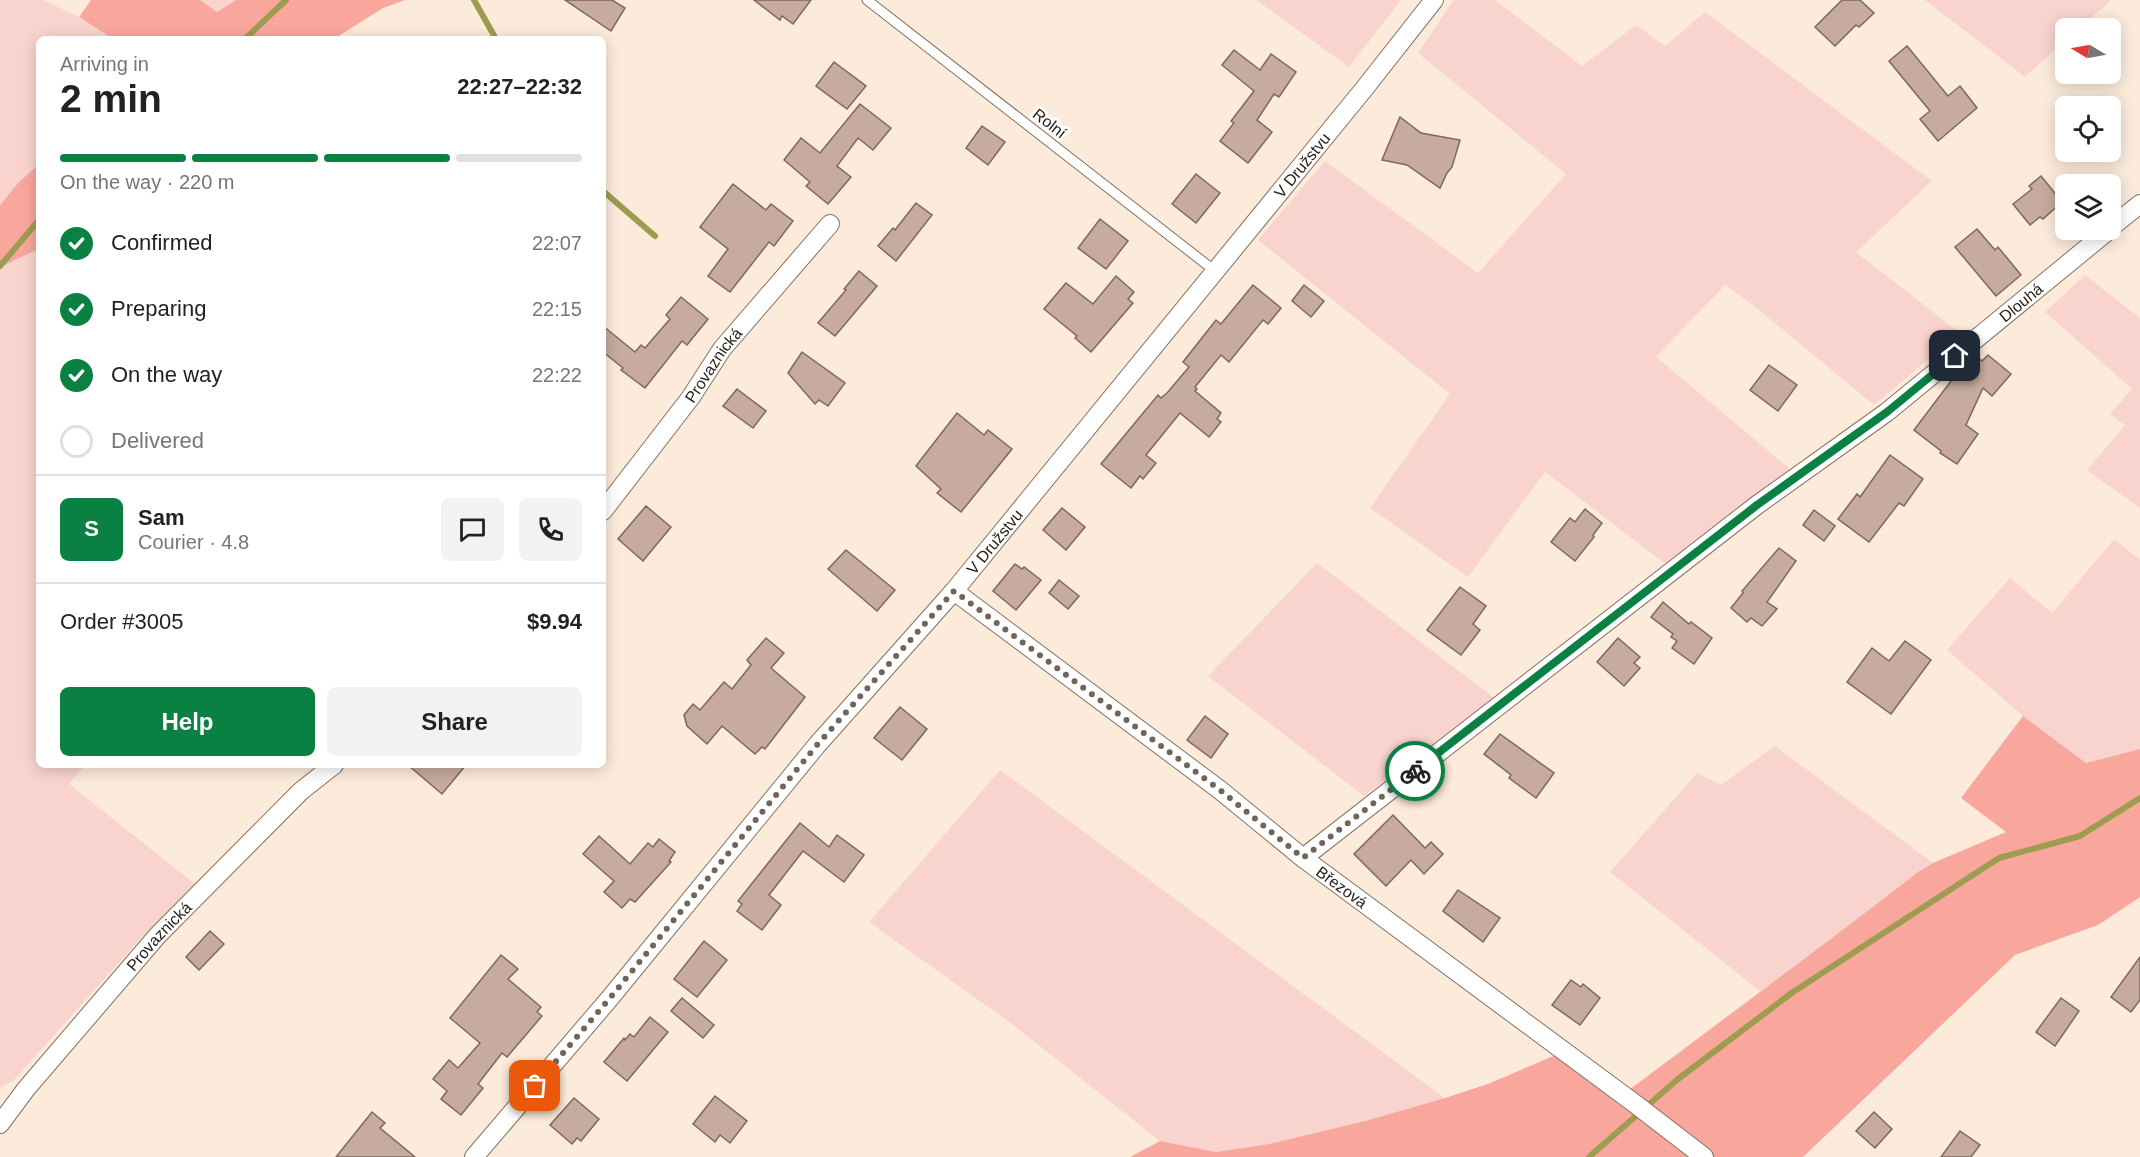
<!DOCTYPE html>
<meta charset="utf-8">
<style>
body{margin:0;font-family:Arial,sans-serif;background:#f2f2f2;color:#222;height:100vh;display:flex;flex-direction:column;font-size:22px;white-space:nowrap}
*{box-sizing:border-box;margin:0}
p{font-size:20px;color:#767676}
.icon{flex:none;width:33px;height:33px;fill:none;stroke:currentColor;stroke-width:2;stroke-linecap:round;stroke-linejoin:round}
.map{position:relative;flex:1;overflow:hidden}
.sheet{position:absolute;left:36px;top:36px;width:570px;height:732px;display:flex;flex-direction:column;background:#fff;border-radius:9px;box-shadow:0 3px 15px #0003}
.sheet>*{flex:none}
.needle{width:39px;rotate:280deg}
.buttons{position:absolute;left:2055px;top:18px;display:grid;gap:12px}
.buttons a{display:grid;place-items:center;width:66px;height:66px;border-radius:9px;background:#fff;box-shadow:0 3px 15px #0003;font-size:30px}
.pin{position:absolute;display:grid;place-items:center;width:51px;height:51px;color:#fff;margin:-26px;border-radius:12px;box-shadow:0 3px 9px #0006}
.courier{position:absolute;display:grid;place-items:center;width:60px;height:60px;margin:-30px;border:4px solid #0b8043;border-radius:50%;background:#fff;color:#222;box-shadow:0 2px 8px #0007}
.head em{font-style:normal;font-weight:800}
.head div{display:flex;flex-direction:column-reverse}
.head{display:flex;align-items:center;justify-content:space-between;height:102px;padding:0 24px}
h1{font-size:39px;font-weight:800;line-height:45px}
.bar{display:grid;grid-template-columns:repeat(4,1fr);gap:9px 6px;align-content:center;height:72px;padding:0 24px}
.bar i{height:8px;border-radius:4px;background:#e0e0e0}
.bar .current{background:#0b8043}
.bar p{grid-column:span 4}
.line{display:flex;align-items:center;gap:15px;padding:0 24px;border-top:2px solid #e0e0e0}
.line div{flex:1}
.round{display:grid;place-items:center;flex:none;width:63px;height:63px;border-radius:9px;background:#f2f2f2}
ol{padding:0 24px;list-style:none}
li{display:flex;align-items:center;gap:18px;height:66px}
li p{margin-inline-start:auto}
li .icon{padding:6px;border-radius:50%;background:#0b8043;color:#fff;stroke-width:4}
li:last-child{color:#767676}
li i{width:33px;height:33px;border:3px solid #e0e0e0;border-radius:50%}
.cta{display:flex;gap:12px;margin-top:auto;padding:12px 24px}
.cta a{flex:1;height:69px;border-radius:9px;background:#0b8043;color:#fff;font-size:24px;font-weight:800;line-height:69px;text-align:center}
.cta a+a{background:#f2f2f2;color:#222}
.map>svg:first-child{display:block}
</style>
<div class="map">
<svg width="2140" height="1157" viewBox="0 0 2140 1157">
<rect width="100%" height="100%" fill="#fcebdb"/>
<g fill="#f9d4cf">
<path d="M0 0H43L79 17 113 39H39V164L18 183 0 205Z"/>
<path d="M200 0H236L217 12Z"/>
<path d="M1256 0H1401L1349 67Z"/>
<path d="M1454 0H1495L1582 66 1636 25 1665 46 1705 12 1932 181 1856 252 1960 333 1874 405 1753 305 1725 285 1656 357 1791 470 1667 565 1545 472 1468 577 1370 508 1450 394 1258 240 1325 161 1478 273 1566 174 1418 53Z"/>
<path d="M1925 0H2111L2080 28H2066L2065 41 2025 77Z"/>
<path d="M39 249V765H85L69 784 195 884 139 940 14 1080 0 1088V267Z"/>
<path d="M2085 275 2140 318V508L2087 470 2125 425 2110 414 2132 389 2045 312Z"/>
<path d="M2114 539 2140 560V749L2086 763 2023 716 1947 650 2010 578 2052 613Z"/>
<path d="M1317 563 1496 699 1364 796 1208 676Z"/>
<path d="M1775 746 1933 863 1918 872 1789 972 1760 991 1610 872 1697 773 1721 785Z"/>
<path d="M1000 770 1445 1098 1365 1121 1269 1144 1216 1152 1160 1141 1012 1024 869 922Z"/>
</g>
<g fill="#f9a79d">
<path d="M91 0H200L217 12 236 0H405L383 8 334 39H113L79 17Z"/>
<path d="M39 164V249L0 267V205L18 183Z"/>
<path d="M2023 716 2086 763 2140 749V897L2098 925 2015 955 1803 1157H1712L1629 1090C1726 1017 1823 946 1918 872L1933 863 2006 832 1961 798Z"/>
<path d="M1558 1054 1695 1157H1130L1160 1141 1216 1152 1269 1144 1365 1121 1445 1098 1488 1084Z"/>
</g>
<g fill="none" stroke-linecap="round" stroke-linejoin="round">
<g stroke="#9e9c50" stroke-width="6">
<path d="M474 0 496 39"/>
<path d="M245 39 286 0"/>
<path d="M603 191 655 236"/>
<path d="M0 266 39 220"/>
<path d="M1589 1157 1678 1079 1793 992 1999 858 2080 836 2140 798"/>
</g>
</g>
<g fill="#c6ab9e" stroke="#7f675b" stroke-width="1.5">
<path d="M565 0H612L625 8 611 31Z"/>
<path d="M754 0H811L793 24 782 16 780 20Z"/>
<path d="M1842 0H1860L1874 13 1859 27 1856 25 1835 46 1815 27Z"/>
<path d="M1907 46 1948 96 1960 86 1977 108 1938 141 1920 119 1930 111 1889 61Z"/>
<path d="M1234 50 1260 70 1271 54 1296 72 1279 97 1274 94 1257 120 1272 132 1248 163 1220 141 1234 123 1231 121 1254 91 1222 65Z"/>
<path d="M834 62 866 86 847 109 816 86Z"/>
<path d="M860 104 891 128 873 150 858 138 837 166 851 177 828 204 806 186 810 182 784 160 801 138 820 153Z"/>
<path d="M1400 117 1421 133 1460 140 1452 167 1447 173 1440 188 1407 165 1382 160Z"/>
<path d="M982 126 1005 142 988 165 966 148Z"/>
<path d="M1196 174 1220 193 1196 223 1172 204Z"/>
<path d="M2041 176 2062 202 2043 219 2040 217 2030 225 2013 204 2032 189 2029 186Z"/>
<path d="M733 184 766 210 771 204 793 221 774 246 769 242 730 292 708 276 728 249 700 227Z"/>
<path d="M916 203 932 215 896 261 878 246 893 228 895 230Z"/>
<path d="M1100 219 1128 241 1106 269 1078 248Z"/>
<path d="M1977 229 1995 250 1998 247 2021 275 1996 296 1955 247Z"/>
<path d="M859 271 877 286 835 336 818 323 846 290 844 289Z"/>
<path d="M1116 276 1134 292 1128 299 1133 303 1091 352 1075 338 1077 336 1044 309 1066 283 1093 304Z"/>
<path d="M1253 285 1281 308 1268 324 1263 320 1229 362 1221 355 1195 387 1197 389 1195 391 1221 413 1217 419 1221 422 1209 437 1180 413 1146 455 1156 463 1143 479 1140 476 1131 488 1101 464 1158 395 1161 398 1167 393 1189 367 1183 362 1216 320 1221 324Z"/>
<path d="M1304 285 1324 301 1311 317 1292 301Z"/>
<path d="M681 297 708 319 687 345 682 341 645 388 621 370 623 368 603 352V326L635 352 641 345 645 348 670 319 666 315Z"/>
<path d="M802 352 845 383 828 406 819 400 815 404 788 373Z"/>
<path d="M1988 355 2011 374 1992 396 1983 388 1966 425 1978 434 1957 464 1940 453 1941 451 1914 430 1954 377 1957 379 1976 356 1982 361Z"/>
<path d="M1769 365 1797 385 1778 411 1750 390Z"/>
<path d="M737 389 766 411 753 428 723 406Z"/>
<path d="M957 413 984 435 988 430 1012 449 961 512 937 493 941 489 916 466Z"/>
<path d="M1890 455 1923 479 1904 506 1899 503 1869 542 1838 519 1857 494 1860 497Z"/>
<path d="M646 506 671 527 643 561 618 539Z"/>
<path d="M1062 508 1085 527 1066 550 1043 530Z"/>
<path d="M1585 509 1602 523 1593 535 1594 537 1575 561 1551 542 1570 518 1575 522Z"/>
<path d="M1814 510 1835 526 1824 541 1803 525Z"/>
<path d="M1779 548 1796 561 1767 602 1777 609 1762 626 1751 618 1747 622 1731 608 1743 593 1742 591Z"/>
<path d="M846 550 895 590 877 611 828 569Z"/>
<path d="M1015 564 1022 569 1024 567 1041 580 1016 610 993 591Z"/>
<path d="M1059 580 1079 596 1068 609 1049 593Z"/>
<path d="M1460 587 1486 606 1473 624 1480 630 1461 655 1427 630Z"/>
<path d="M1663 602 1689 624 1691 622 1712 638 1694 664 1672 648 1677 641 1671 637 1673 634 1651 617Z"/>
<path d="M766 638 784 653 771 668 805 697 765 749 762 747 755 754 722 726 707 744 687 726 684 715 693 704 700 710 724 682 732 689 751 665 747 660Z"/>
<path d="M1618 638 1640 657 1634 663 1640 668 1624 686 1597 662Z"/>
<path d="M1905 641 1931 660 1891 714 1847 682 1872 648 1889 661Z"/>
<path d="M900 707 927 729 902 760 874 738Z"/>
<path d="M1205 716 1228 734 1211 758 1187 740Z"/>
<path d="M1500 734 1554 773 1536 798 1509 778 1511 775 1484 754Z"/>
<path d="M408 765H466L442 794Z"/>
<path d="M1393 815 1425 848 1431 842 1443 854 1424 874 1411 860 1386 886 1354 854Z"/>
<path d="M800 823 829 847 837 835 864 855 844 882 803 851 769 895 781 905 762 930 737 911 742 904 738 901Z"/>
<path d="M599 836 630 864 648 843 653 847 659 839 675 852 669 861 671 862 635 902 630 899 622 908 604 892 614 881 583 854Z"/>
<path d="M1458 890 1500 918 1483 942 1443 911Z"/>
<path d="M210 931 224 944 199 970 186 957Z"/>
<path d="M704 941 727 960 697 997 674 979Z"/>
<path d="M501 955 518 969 508 979 541 1007 537 1012 542 1016 507 1057 502 1053 478 1084 483 1088 461 1115 441 1099 447 1091 433 1079 449 1060 458 1068 480 1043 450 1018Z"/>
<path d="M2140 957V1000L2131 1012 2111 997Z"/>
<path d="M1571 980 1581 987 1583 984 1600 998 1580 1025 1552 1005Z"/>
<path d="M682 998 714 1025 703 1038 671 1011Z"/>
<path d="M2061 998 2079 1011 2055 1046 2036 1032Z"/>
<path d="M650 1017 668 1032 627 1081 604 1062 624 1038 625 1040 630 1034 634 1037Z"/>
<path d="M715 1096 747 1121 730 1143 720 1135 715 1142 693 1124Z"/>
<path d="M574 1098 599 1119 581 1141 577 1138 572 1144 550 1125Z"/>
<path d="M372 1112 385 1123 380 1128 415 1157H336Z"/>
<path d="M1874 1112 1892 1129 1875 1148 1856 1131Z"/>
<path d="M1960 1131 1980 1145 1971 1157H1941Z"/>
</g>
<g fill="none" stroke-linecap="round" stroke-linejoin="round">
<defs>
<path id="service" d="M867 0 1215 271"/>
<g id="minor">
<path d="M2110 228 2140 204"/>
<path id="s1" d="M603 511 691 397 722 349 830 224"/>
<path id="s2" d="M954 591 1220 790 1303 858 1634 1103 1704 1157"/>
<path id="s3" d="M1303 858 1757 505 1887 412 2109 230"/>
<path id="s4" d="M0 1124 26 1089 158 935 301 791 334 765"/>
<path id="s5" d="M474 1157 610 998 817 745 954 591 1364 89 1434 0"/>
</g>
</defs>
<use href="#service" stroke="#857260" stroke-width="11"/>
<use href="#minor" stroke="#857260" stroke-width="20"/>
<use href="#service" stroke="#fff" stroke-width="9"/>
<use href="#minor" stroke="#fff" stroke-width="18"/>
</g>
<g fill="none" stroke-linecap="round" stroke-linejoin="round">
<path stroke="#70655a" stroke-width="6" stroke-dasharray="0 10.8" d="M535 1086 610 998 817 745 954 591 1220 790 1303 858 1415 771"/>
<path stroke="#0b8043" stroke-width="8" d="M1415 771 1757 505 1887 412 1955 356"/>
</g>
<g text-anchor="middle" stroke-width="6" stroke-linejoin="round" paint-order="stroke">
<g font-size="16" fill="#241d15" stroke="#fcfcfc">
<text transform="translate(1050 123) rotate(38)" y="6">Rolní</text>
<text dy="6" stroke="none"><textPath href="#s5" startOffset="1292">V Družstvu</textPath></text>
<text dy="6" stroke="none"><textPath href="#s3" startOffset="908">Dlouhá</textPath></text>
<text dy="6" stroke="none"><textPath href="#s1" startOffset="183">Provaznická</textPath></text>
<text dy="6" stroke="none"><textPath href="#s5" startOffset="806">V Družstvu</textPath></text>
<text dy="6" stroke="none"><textPath href="#s2" startOffset="488">Březová</textPath></text>
<text dy="6" stroke="none"><textPath href="#s4" startOffset="246">Provaznická</textPath></text>
</g>
</g>
</svg>
<div class="buttons">
<a><svg class="needle" viewBox="-14 -14 28 28"><path d="M0-13l5 13h-10z" fill="#e53935"/><path d="M0 13l5-13h-10z" fill="#767676"/></svg></a>
<a><svg class="icon" aria-label="locate" viewBox="0 0 24 24"><circle cx="12" cy="12" r="6"/><path d="M12 2v4M12 18v4M2 12h4M18 12h4"/></svg></a>
<a><svg class="icon" aria-label="layers" viewBox="0 0 24 24"><path d="M12 4l9 5-9 5-9-5zM3 14l9 5 9-5"/></svg></a>
</div>
<div class="pin" style="left:535px;top:1086px;background:#ea580c"><svg class="icon" aria-label="bag" viewBox="0 0 24 24"><path d="M5 8h14l-1 12H6zM9 8a3 3 0 0 1 6 0"/></svg></div>
<div class="pin" style="left:1955px;top:356px;background:#1f2937"><svg class="icon" aria-label="home" viewBox="0 0 24 24"><path d="M3 11l9-7 9 7M6 9v11h12V9"/></svg></div>
<div class="courier" style="left:1415px;top:771px"><svg class="icon" aria-label="bike" viewBox="0 0 24 24"><circle cx="6" cy="16" r="4"/><circle cx="18" cy="16" r="4"/><path d="M6 16l4-8h5l3 8M10 8l3 8H6M13 5h3"/></svg></div>
<section class="sheet">
<div class="head"><div><h1>2 min</h1><p>Arriving in</p></div><em>22:27–22:32</em></div>
<div class="bar"><i class="current"></i><i class="current"></i><i class="current"></i><i></i><p>On the way · 220 m</p></div>
<ol>
<li><svg class="icon" aria-label="check" viewBox="0 0 24 24"><path d="M5 12l5 5 9-10"/></svg>Confirmed<p>22:07</p></li>
<li><svg class="icon" aria-label="check" viewBox="0 0 24 24"><path d="M5 12l5 5 9-10"/></svg>Preparing<p>22:15</p></li>
<li><svg class="icon" aria-label="check" viewBox="0 0 24 24"><path d="M5 12l5 5 9-10"/></svg>On the way<p>22:22</p></li>
<li><i></i>Delivered</li>
</ol>
<div class="line" style="height:108px"><b class="round" style="background:#0b8043;color:#fff">S</b><div><b>Sam</b><p>Courier · 4.8</p></div><a class="round"><svg class="icon" aria-label="chat" viewBox="0 0 24 24"><path d="M4 5h16v11H9l-5 4z"/></svg></a><a class="round"><svg class="icon" aria-label="phone" viewBox="0 0 24 24"><path d="M5 4h4l2 5-3 2q2 4 5 5l2-3 5 2v4C11 20 4 13 5 4z"/></svg></a></div>
<div class="line" style="height:78px"><div>Order #3005</div><b>$9.94</b></div>
<div class="cta"><a>Help</a><a>Share</a></div>
</section>
</div>
